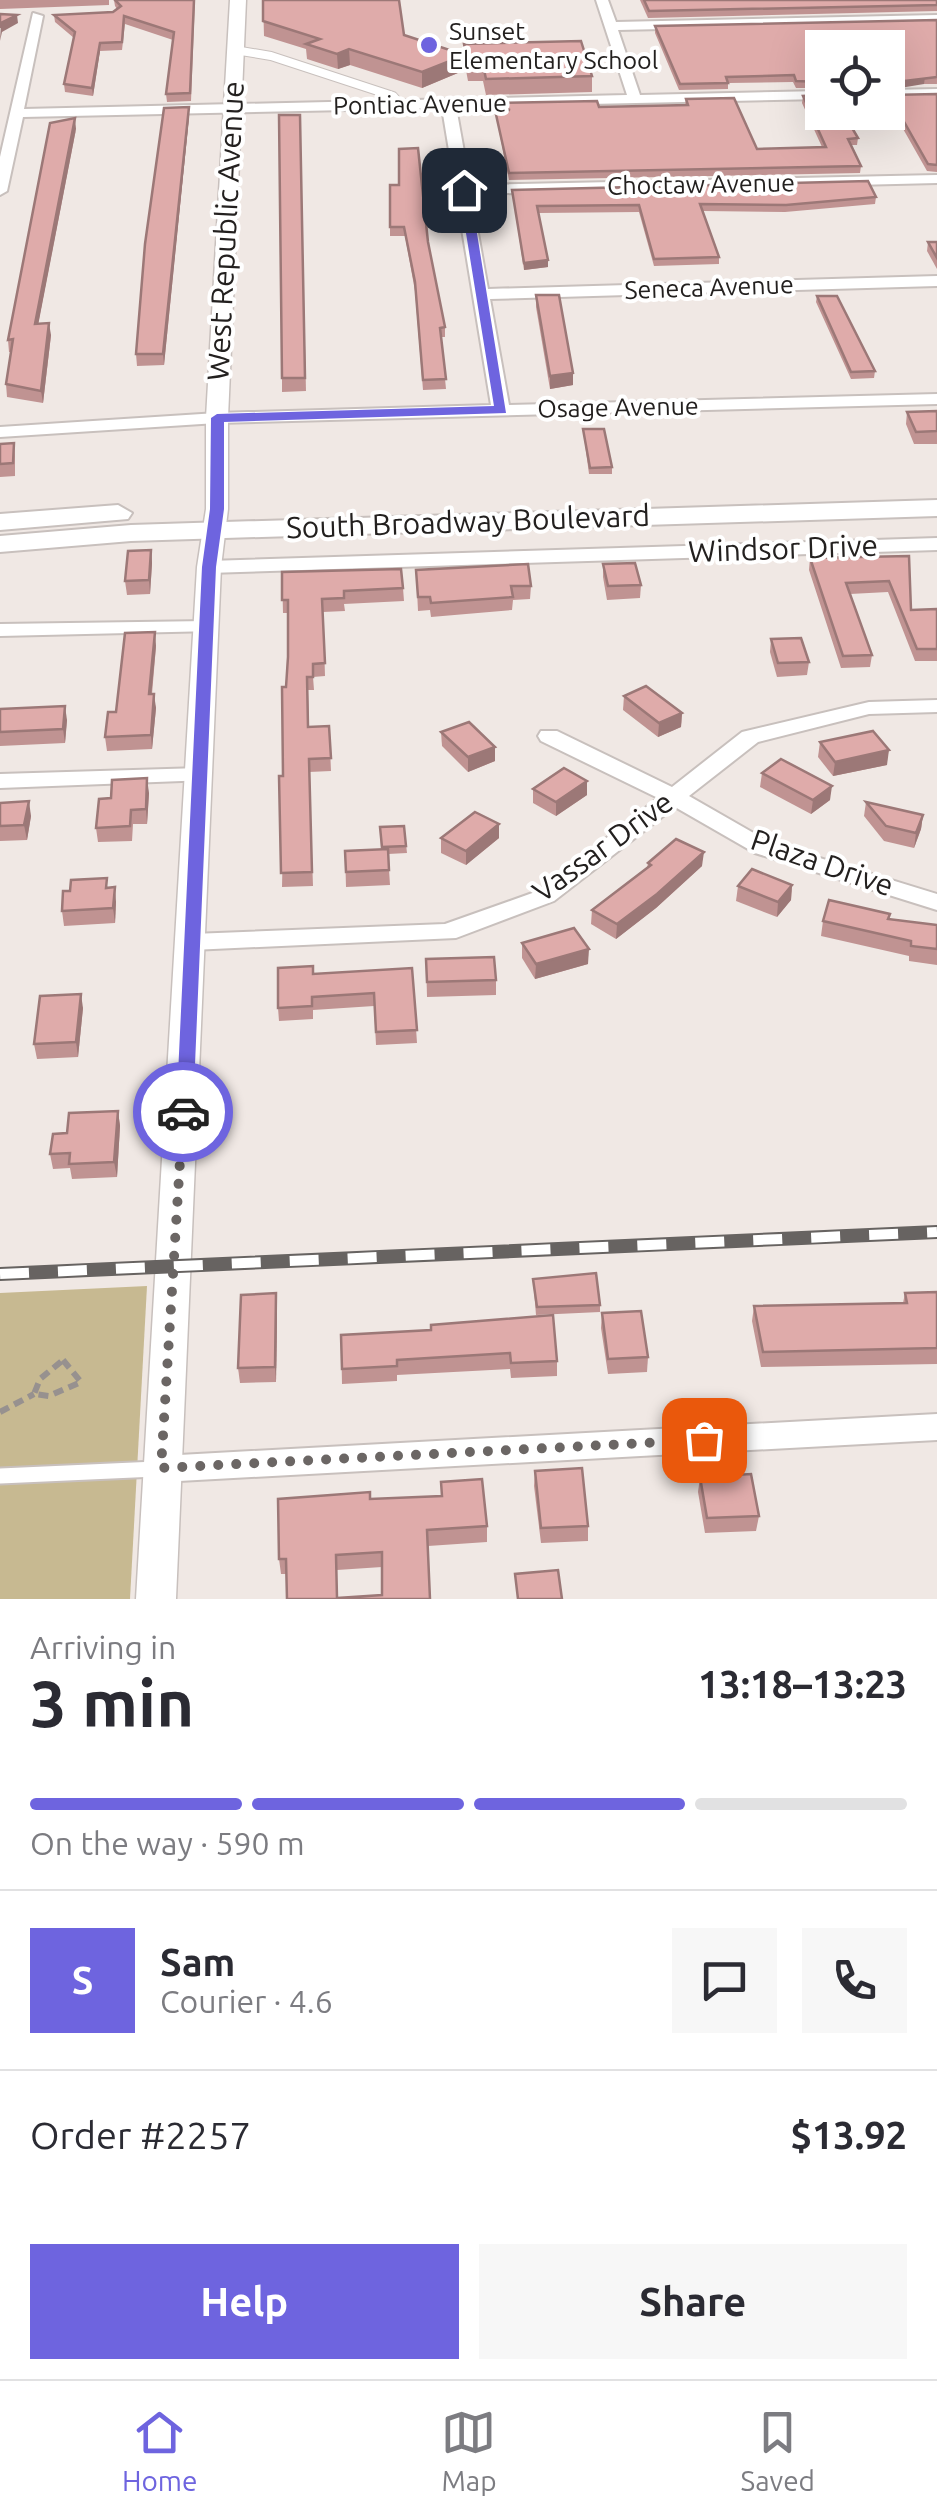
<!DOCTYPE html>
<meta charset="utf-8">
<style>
body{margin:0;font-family:Ubuntu,sans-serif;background:#f7f7f7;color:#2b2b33;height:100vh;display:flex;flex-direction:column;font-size:38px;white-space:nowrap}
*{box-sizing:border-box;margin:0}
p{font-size:32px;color:#7c7c81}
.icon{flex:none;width:55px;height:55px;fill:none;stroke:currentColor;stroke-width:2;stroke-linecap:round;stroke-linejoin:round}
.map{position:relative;height:1599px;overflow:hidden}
.panel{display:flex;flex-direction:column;background:#fff;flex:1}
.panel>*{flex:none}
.buttons{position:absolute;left:805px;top:30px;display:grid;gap:20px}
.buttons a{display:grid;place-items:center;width:100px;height:100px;border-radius:0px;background:#fff;box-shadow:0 10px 40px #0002;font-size:50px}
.pin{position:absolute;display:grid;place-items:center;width:85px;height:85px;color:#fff;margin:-42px;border-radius:20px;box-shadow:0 5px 15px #0006}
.courier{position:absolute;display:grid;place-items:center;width:100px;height:100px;margin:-50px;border:8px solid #6e64df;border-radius:50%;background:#fff;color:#222;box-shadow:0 2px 12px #0007}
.head em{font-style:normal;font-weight:700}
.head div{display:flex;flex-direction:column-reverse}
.head{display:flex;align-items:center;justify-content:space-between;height:170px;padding:0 30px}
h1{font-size:65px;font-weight:700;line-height:75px}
.bar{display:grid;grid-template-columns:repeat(4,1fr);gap:15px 10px;align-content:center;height:120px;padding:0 30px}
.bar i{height:12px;border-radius:8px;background:#e1e1e2}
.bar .selected{background:#6e64df}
.bar p{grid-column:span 4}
.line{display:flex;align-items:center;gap:25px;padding:0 30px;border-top:2px solid #e1e1e2}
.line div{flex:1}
.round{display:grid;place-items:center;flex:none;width:105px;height:105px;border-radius:0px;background:#f7f7f7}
.button{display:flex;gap:20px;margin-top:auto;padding:20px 30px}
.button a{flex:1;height:115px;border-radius:0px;background:#6e64df;color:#fff;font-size:40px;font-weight:700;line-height:115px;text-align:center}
.button a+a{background:#f7f7f7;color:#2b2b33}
.menu{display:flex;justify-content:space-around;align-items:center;height:140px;border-top:2px solid #e1e1e2;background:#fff;font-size:28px;color:#7c7c81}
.menu a{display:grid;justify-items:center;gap:5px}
.menu .selected{color:#6e64df}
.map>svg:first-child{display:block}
</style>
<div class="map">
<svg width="937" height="1599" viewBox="0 0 937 1599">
<rect width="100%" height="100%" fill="#f0e8e4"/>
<path fill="#c7b991" d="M147 1286 130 1599H0V1293Z"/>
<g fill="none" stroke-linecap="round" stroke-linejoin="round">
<defs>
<path id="service-far1" d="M235 50 271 56 393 96 400 104"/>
<path id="service" d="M0 1476 156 1469"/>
<g id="minor">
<path d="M596 0H608L616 22 937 15V23L618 30 640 95 822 91V99L456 107 470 185 937 175V183L471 194 488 289 937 276V286L490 299 509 405 937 394V404L217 423 0 437V427L217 413 491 405 442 108 23 117 7 191 0 195V157L33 13 43 16 24 109 627 95Z"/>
<path d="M937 89V97L888 98V90Z"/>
<path d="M937 538V550L209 573 199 567 209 561Z"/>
<path d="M207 621 214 623 217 627 214 631 0 636V624Z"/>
<path d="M937 700V712L869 714 758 742 689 796 771 843 937 894V910L755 853 675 807 554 901 456 938 192 950 180 942 192 934 445 924 538 891 658 798 541 741 538 736 541 731H557L672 787 742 732 869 702Z"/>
<path d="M200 768 208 770 211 775 208 780 0 788V774Z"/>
<path d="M937 1414V1440L161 1482 150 1478 145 1469 150 1460 161 1456Z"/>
</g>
<path id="tertiary" d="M230 0H246L228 418V509L221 567 176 1599H136L197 567 206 509V418Z"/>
<g id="secondary">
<path d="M937 500V516L131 541 0 552V536L131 525Z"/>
<path d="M118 505 132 513 128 519 0 530V514Z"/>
</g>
</defs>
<use href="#service-far1" stroke="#c8c0bd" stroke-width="10"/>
<use href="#service" stroke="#c8c0bd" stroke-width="19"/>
<use href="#minor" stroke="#c8c0bd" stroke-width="4"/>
<use href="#tertiary" stroke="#c8c0bd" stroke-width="3"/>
<use href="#secondary" stroke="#c8c0bd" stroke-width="4"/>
<g stroke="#97918f" stroke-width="6" stroke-dasharray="10 6" stroke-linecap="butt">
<path d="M63 1360 81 1382 49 1396 34 1394 40 1379Z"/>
<path d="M0 1412 34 1394"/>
</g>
<use href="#service-far1" stroke="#fff" stroke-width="8"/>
<use href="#service" stroke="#fff" stroke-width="15"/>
<use href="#minor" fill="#fff" fill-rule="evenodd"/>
<use href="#tertiary" fill="#fff" fill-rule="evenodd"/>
<use href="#secondary" fill="#fff" fill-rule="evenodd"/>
<defs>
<path id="rail" d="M0 1274 937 1232"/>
</defs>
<use href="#rail" stroke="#676361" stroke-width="14"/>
<use href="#rail" stroke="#fff" stroke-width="10" stroke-dasharray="29" stroke-linecap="butt"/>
</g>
<g fill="#c09392" fill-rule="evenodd">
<path d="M0 0H109V5L0 9Z"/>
<path d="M114 0H195L191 101 167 102 166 94 173 40 125 24 122 50 100 51 93 96 65 92 64 84 74 38 55 22 54 15 113 12 117 9 115 6Z"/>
<path d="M263 0 404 35 464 54V44L592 76V92L486 95 483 81H468L465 65V70L422 88 350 65 338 69 307 59 306 49 264 36Z"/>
<path d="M640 0H937V11L648 18Z"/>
<path d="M937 20V84H924L822 48V88H796L793 82 728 83V89L679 90 655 33V26Z"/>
<path d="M937 94V172L927 171 902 127 852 128 858 138 857 145H851L861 166 860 173 509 180 495 111 490 110V103L599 107 685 105 686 99 757 149 822 147 802 103 803 96Z"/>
<path d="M300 115 306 391 282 392V378Z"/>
<path d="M189 117 164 365 137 366 136 354Z"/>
<path d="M76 129 38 324 51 335 43 403 7 397 6 384 11 352H9L8 340Z"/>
<path d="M390 185 445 327V337H441L446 389 423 390 415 291 405 236H390Z"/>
<path d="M512 190 876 197 875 204 785 212 703 211 719 257V264L654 266 639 212 539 213 548 267 524 270Z"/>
<path d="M928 242H937V269L927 251Z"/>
<path d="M536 295 573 385 550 389 536 307Z"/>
<path d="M817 296 875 371 874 378 851 379 816 302Z"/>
<path d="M937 411V444H914L906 424 907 412Z"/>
<path d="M583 429 612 467V474H589Z"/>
<path d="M14 443 15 456V476L0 477V444Z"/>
<path d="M151 550 152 563 150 594 127 595 125 581Z"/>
<path d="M909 556 911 610 937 609V661H915L888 592 850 594 872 655 870 667 841 668 809 570 810 558Z"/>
<path d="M603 564 641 585 640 598 607 600 603 577Z"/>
<path d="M416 570 531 586 530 599 513 600 512 610 431 617 430 610 418 611Z"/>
<path d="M282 572 403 588 404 601 344 604 345 611 323 612 325 676 313 677 314 690H308L309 727 329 726 331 771 309 772 313 886 282 887 288 613H283Z"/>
<path d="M771 639 809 662 807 675 777 677 770 652Z"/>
<path d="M156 646 152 694 156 708 152 749 107 751 105 737 116 712Z"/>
<path d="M624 696 682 713 681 727 658 737 623 710Z"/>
<path d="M0 709 67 720 65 743 0 746Z"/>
<path d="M441 732 495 747V761L468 772 442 746Z"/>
<path d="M820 742 887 765 833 776 818 757Z"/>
<path d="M762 773 830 800 811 814 760 787Z"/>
<path d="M587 781V795L556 816 533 803V789Z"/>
<path d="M149 793 147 824H133L132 841 98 842 96 828 111 798Z"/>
<path d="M866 802 923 815 921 829 914 848 884 841 864 816Z"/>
<path d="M0 803 31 816 27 840 0 841Z"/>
<path d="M499 824V838L466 865 441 853V838Z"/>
<path d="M404 826 407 853 388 854 390 885 346 887 345 851 381 850 380 827Z"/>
<path d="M648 863 702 866 656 908 616 939 591 924 592 910 647 868Z"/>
<path d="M792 885 791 900 777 917 736 901 738 886Z"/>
<path d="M108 888 116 902 115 923 64 926 62 911Z"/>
<path d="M889 919 937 925V965L909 961V956L821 936 823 921Z"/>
<path d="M522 943 588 964 535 979 522 958Z"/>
<path d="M426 959 496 980V995L427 997Z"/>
<path d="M412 968 417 1043 376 1045 374 1006 313 1010V1019L279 1021 278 1008 313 974Z"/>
<path d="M83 1008 78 1057 37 1059 34 1044Z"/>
<path d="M118 1111 120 1126 117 1177 72 1179 70 1168 53 1169 50 1154 67 1133Z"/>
<path d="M533 1279 600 1305V1312L536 1315Z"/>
<path d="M937 1292V1364L761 1367 752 1321 754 1306 903 1303 905 1293Z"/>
<path d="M276 1293 277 1308 276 1382 240 1383 238 1368Z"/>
<path d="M602 1313 648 1357 647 1372 608 1374 601 1328Z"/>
<path d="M431 1330 557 1361V1376L511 1378 510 1369 397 1375V1381L342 1384 341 1335Z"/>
<path d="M535 1471 588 1526V1541L541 1543 534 1486Z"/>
<path d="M700 1477 759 1516 756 1531 705 1533 698 1492Z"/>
<path d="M441 1482 487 1526V1542L428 1546 430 1599H287L286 1574H281L279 1559 370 1499 441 1496ZM382 1567V1595L337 1598V1570Z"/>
</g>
<g fill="#9c7877">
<path d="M17 15 18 23 2 32 0 41 1 23Z"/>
<path d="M100 43V51L93 96 92 88Z"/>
<path d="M349 49 350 65 338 69 337 54Z"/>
<path d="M465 55V70L422 88V72Z"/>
<path d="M925 77 924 84 888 90V83Z"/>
<path d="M189 107V117L164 365 163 354Z"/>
<path d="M75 118 76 129 36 336 35 324Z"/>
<path d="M548 260V267L524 270V263Z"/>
<path d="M49 323 51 335 43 403 41 391Z"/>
<path d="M573 373V385L550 389V376Z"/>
<path d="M151 550 152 563 150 594 149 580Z"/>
<path d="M155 632 156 646 150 708 149 694Z"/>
<path d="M154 694 156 708 152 749 151 735Z"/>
<path d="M65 706 67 720 65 743 63 729Z"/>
<path d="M682 713 681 727 658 737 659 723Z"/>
<path d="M495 747V761L468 772V757Z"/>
<path d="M889 750 887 765 833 776 835 762Z"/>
<path d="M147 778 149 793 147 824 146 809Z"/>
<path d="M587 781V795L556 816V802Z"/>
<path d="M832 786 830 800 811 814 813 800Z"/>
<path d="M29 801 31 816 27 840 24 825Z"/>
<path d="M923 815 921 829 914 848 916 833Z"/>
<path d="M499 824V838L466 865V851Z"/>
<path d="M704 852 702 866 656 908 616 939 617 924Z"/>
<path d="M792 885 791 900 777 917 778 902Z"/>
<path d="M115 887 116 902 115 923 113 908Z"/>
<path d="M589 949 588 964 535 979 536 964Z"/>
<path d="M81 994 83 1008 78 1057 76 1042Z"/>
<path d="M118 1111 120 1126 117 1177 114 1162Z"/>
<path d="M276 1293 277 1308 276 1382 275 1367Z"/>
</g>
<g fill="#dfabaa" stroke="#9c7877" stroke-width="2.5" fill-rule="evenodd">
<path d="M115 0H194L190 93 166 94 174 32 124 16 122 42 100 43 92 88 64 84 75 32 54 15 113 12 121 6Z"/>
<path d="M263 0H399L404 35 465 55 422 72 349 49 337 54 306 44 320 39 263 21Z"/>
<path d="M644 0H937V5L649 11Z"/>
<path d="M0 14 17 15 1 23 0 28Z"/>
<path d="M937 20V77L888 83V48H822V82L796 81 794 75 726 77 728 83 680 84 655 26Z"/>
<path d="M581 41 592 76 486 79 483 65 468 66 464 44Z"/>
<path d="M888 91 889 95 937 94V165L928 164 903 120 848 121 858 138 848 139 861 166 509 173 495 110H510L490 103 597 101 599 107 688 105 686 99 734 98 757 149 826 147 803 96 822 95V112H888Z"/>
<path d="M189 107 163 354H136L145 244 164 108Z"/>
<path d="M279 115H300L305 378H282Z"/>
<path d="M75 118 35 324 49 323 41 391 6 384 13 339 8 340 50 123Z"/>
<path d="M418 148 428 242 445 327 440 328 446 379 423 380 415 282 404 227H390V185H399V149Z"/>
<path d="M868 181 876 197 786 205 700 204 719 257 654 259 639 205 537 206 548 260 524 263 512 190Z"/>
<path d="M928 242H937V258Z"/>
<path d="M536 295H559L573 373 550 376Z"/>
<path d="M817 296H837L875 371 851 372Z"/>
<path d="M937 411V431L916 432 907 412Z"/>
<path d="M583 429H604L612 467 590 468Z"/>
<path d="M14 443 13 463 0 464V444Z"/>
<path d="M151 550 149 580 125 581 128 551Z"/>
<path d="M909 556 911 610 937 609V649H917L889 581 846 583 872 655 843 656 810 558Z"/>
<path d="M635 563 641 585 608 586 603 564Z"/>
<path d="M528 564 531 586H511L513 597 431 603 430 597H418L416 570Z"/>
<path d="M401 569 403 588 344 591V598L322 599 325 663 313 664V677H307L308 727 329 726 331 758 309 759 312 872 281 873 279 776H283L282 687H286L288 657V600H282V572Z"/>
<path d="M155 632 149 694H154L151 735 105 737 108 712H116L125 633Z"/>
<path d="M801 638 809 662 778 663 771 639Z"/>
<path d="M646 686 682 713 659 723 624 696Z"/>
<path d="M65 706 63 729 0 732V709Z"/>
<path d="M469 722 495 747 468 757 441 732Z"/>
<path d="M873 731 889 750 835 762 820 742Z"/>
<path d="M781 759 832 786 813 800 762 773Z"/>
<path d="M564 768 587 781 556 802 533 789Z"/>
<path d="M147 778 146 809 131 810 130 826 96 828 99 799 111 798 112 780Z"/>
<path d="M29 801 24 825 0 826V803Z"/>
<path d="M866 802 923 815 916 833 886 826Z"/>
<path d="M475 812 499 824 466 851 441 838Z"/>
<path d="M404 826 406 846 382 847 380 827Z"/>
<path d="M676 839 704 852 657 894 617 924 592 910 651 865 648 863Z"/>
<path d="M388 849 389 870 346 872 345 851Z"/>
<path d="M752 869 792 885 778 902 738 886Z"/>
<path d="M107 878 106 888 115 887 113 908 62 911 63 891H70L71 880Z"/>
<path d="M829 900 890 914 888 919 937 925V949L911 946V941L823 921Z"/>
<path d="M574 928 589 949 536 964 522 943Z"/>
<path d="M494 957 496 980 427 982 426 959Z"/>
<path d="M313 966V974L412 968 417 1030 376 1032 374 993 312 997V1006L278 1008V968Z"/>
<path d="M81 994 76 1042 34 1044 40 996Z"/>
<path d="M118 1111 114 1162 69 1164 70 1153 50 1154 53 1134 67 1133 69 1113Z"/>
<path d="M596 1273 600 1305 537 1307 533 1279Z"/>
<path d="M937 1292V1348L763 1352 754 1306 907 1303 905 1293Z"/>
<path d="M276 1293 275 1367 238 1368 241 1295Z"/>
<path d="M641 1311 648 1357 608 1359 602 1313Z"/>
<path d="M553 1315 557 1361 511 1363 510 1353 397 1360V1366L342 1369 341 1335 431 1330V1325Z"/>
<path d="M582 1468 588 1526 541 1528 535 1471Z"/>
<path d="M751 1474 759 1516 707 1518 700 1477Z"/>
<path d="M482 1479 487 1526 427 1530 430 1599H287L286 1559H279L278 1499 370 1492V1499L442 1496 441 1482ZM382 1552V1595L337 1598 336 1555Z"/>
<path d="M558 1570 562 1599H518L515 1574Z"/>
</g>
<path fill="#6e64df" d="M464 186 470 190 506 413 224 422V509L216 567 193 1112 183 1119 176 1117 202 567 210 509 211 418 217 414 494 406 459 190Z"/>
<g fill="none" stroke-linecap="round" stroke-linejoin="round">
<path stroke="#6b6664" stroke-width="10" stroke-dasharray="0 18" d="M183 1112 161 1468 704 1440"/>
</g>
<circle fill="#6e64df" stroke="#fff" stroke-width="4" cx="429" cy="45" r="10"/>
<g text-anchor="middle" stroke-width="8" stroke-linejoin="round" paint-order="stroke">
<g font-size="25" fill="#23201f" stroke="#fff" text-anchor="start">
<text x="449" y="40">Sunset<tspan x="449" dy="29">Elementary School</tspan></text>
</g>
<g font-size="25" fill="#23201f" stroke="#fff">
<text transform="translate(420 104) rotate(-1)" y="9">Pontiac Avenue</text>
<text transform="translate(701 184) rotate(-1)" y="9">Choctaw Avenue</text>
<text transform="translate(709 287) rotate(-2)" y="9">Seneca Avenue</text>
<text transform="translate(618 407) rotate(-1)" y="9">Osage Avenue</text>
</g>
<g font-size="30" fill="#23201f" stroke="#fff">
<text transform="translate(226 231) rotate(-87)" y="10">West Republic Avenue</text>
<text transform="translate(468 522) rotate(-2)" y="10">South Broadway Boulevard</text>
<text transform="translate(783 549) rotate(-2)" y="10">Windsor Drive</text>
<text transform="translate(603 847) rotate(-36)" y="10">Vassar Drive</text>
<text transform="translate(822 863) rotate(19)" y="10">Plaza Drive</text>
</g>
</g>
</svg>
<div class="buttons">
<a><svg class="icon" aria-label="locate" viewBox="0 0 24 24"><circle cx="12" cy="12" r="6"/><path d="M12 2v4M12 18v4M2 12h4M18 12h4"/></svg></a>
</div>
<div class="pin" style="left:704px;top:1440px;background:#ea580c"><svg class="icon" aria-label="bag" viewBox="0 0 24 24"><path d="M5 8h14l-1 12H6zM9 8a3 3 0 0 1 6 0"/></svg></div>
<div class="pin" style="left:464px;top:190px;background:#1f2937"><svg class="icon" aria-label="home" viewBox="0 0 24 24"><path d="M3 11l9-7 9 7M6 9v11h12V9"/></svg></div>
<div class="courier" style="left:183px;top:1112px"><svg class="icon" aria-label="car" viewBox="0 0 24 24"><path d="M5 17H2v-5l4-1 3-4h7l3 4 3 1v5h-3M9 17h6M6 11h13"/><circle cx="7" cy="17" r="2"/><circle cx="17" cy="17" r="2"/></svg></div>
</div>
<section class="panel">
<div class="head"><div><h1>3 min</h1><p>Arriving in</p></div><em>13:18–13:23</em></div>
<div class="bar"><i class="selected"></i><i class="selected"></i><i class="selected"></i><i></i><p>On the way · 590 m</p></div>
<div class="line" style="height:180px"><b class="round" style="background:#6e64df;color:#fff">S</b><div><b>Sam</b><p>Courier · 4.6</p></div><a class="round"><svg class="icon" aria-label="chat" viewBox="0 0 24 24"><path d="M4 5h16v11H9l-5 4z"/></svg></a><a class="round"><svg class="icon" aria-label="phone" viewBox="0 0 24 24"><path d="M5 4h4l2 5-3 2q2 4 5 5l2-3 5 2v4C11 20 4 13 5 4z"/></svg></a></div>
<div class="line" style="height:130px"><div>Order #2257</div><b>$13.92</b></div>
<div class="button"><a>Help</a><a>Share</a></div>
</section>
<nav class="menu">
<a class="selected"><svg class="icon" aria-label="home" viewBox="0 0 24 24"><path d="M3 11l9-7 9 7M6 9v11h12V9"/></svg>Home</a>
<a><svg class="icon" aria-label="map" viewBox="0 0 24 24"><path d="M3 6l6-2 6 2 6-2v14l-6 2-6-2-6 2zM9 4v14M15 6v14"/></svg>Map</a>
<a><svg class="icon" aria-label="saved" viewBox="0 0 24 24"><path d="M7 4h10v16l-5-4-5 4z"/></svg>Saved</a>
</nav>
